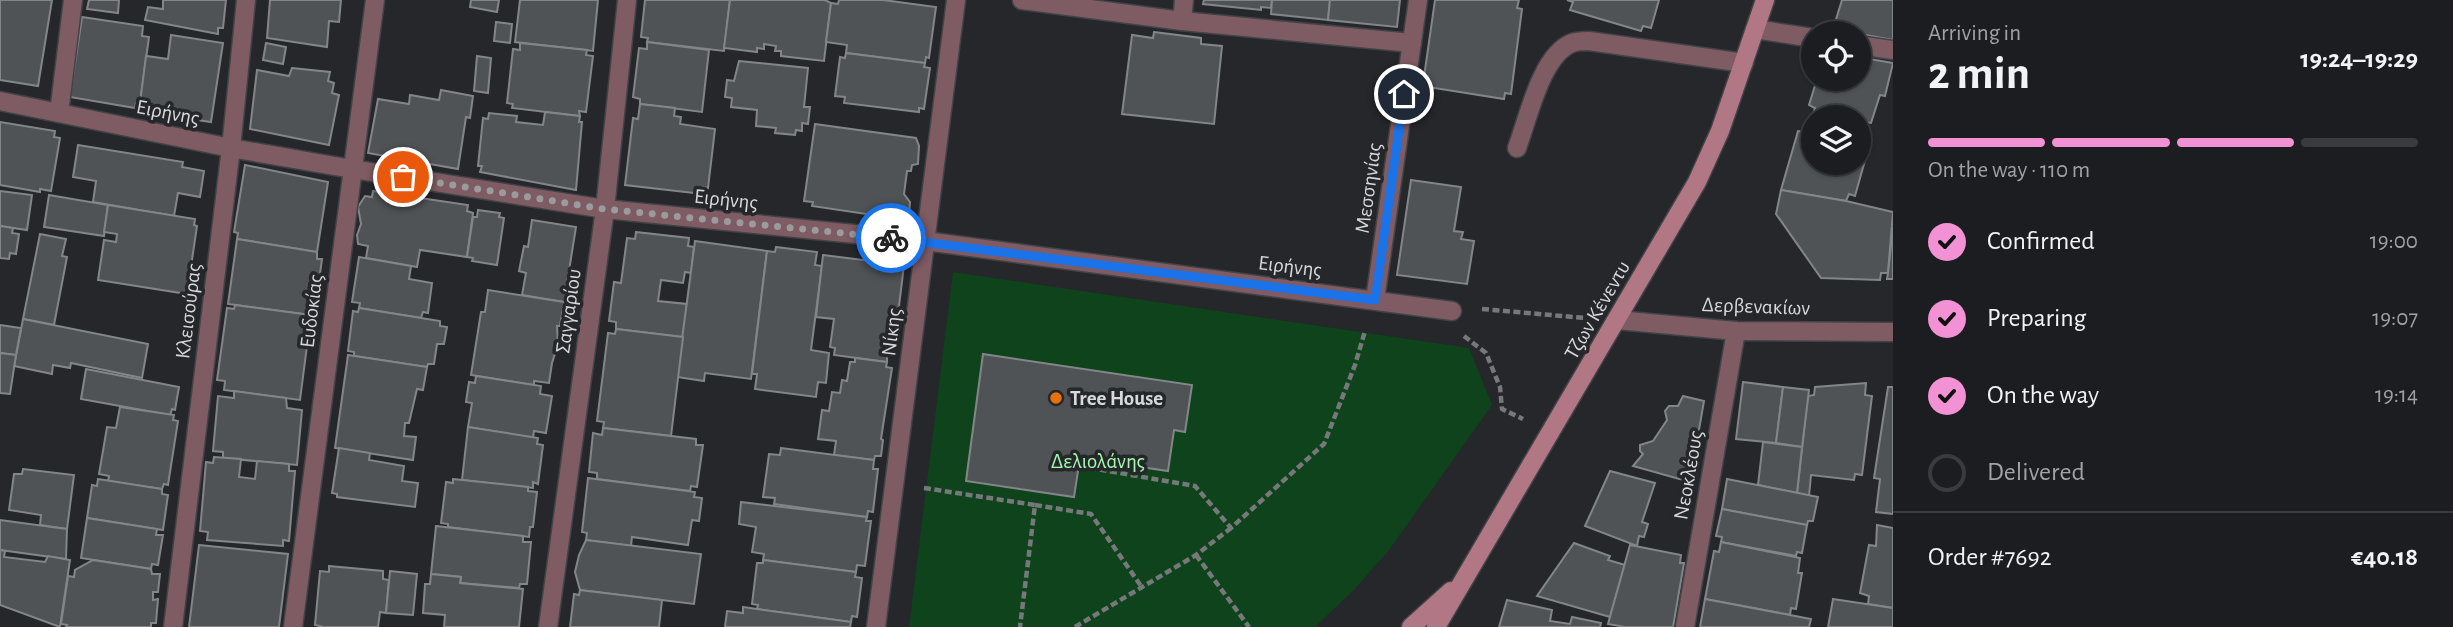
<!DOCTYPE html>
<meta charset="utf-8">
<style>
body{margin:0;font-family:"Alegreya Sans",sans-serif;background:#252629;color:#f1f3f6;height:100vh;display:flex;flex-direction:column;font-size:26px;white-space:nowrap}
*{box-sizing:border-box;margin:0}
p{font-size:23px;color:#a0a2a5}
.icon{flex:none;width:38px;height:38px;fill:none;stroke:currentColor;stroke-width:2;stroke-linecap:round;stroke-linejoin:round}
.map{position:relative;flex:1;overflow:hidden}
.sheet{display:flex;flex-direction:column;background:#1c1d20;width:560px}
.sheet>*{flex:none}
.controls{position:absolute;left:1801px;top:21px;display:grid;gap:14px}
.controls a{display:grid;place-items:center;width:70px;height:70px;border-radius:50%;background:#1c1d20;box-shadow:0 2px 5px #0004,0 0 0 2px #3a3b3e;font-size:35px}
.pin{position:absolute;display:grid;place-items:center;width:60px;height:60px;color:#fff;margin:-30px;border:4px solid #fff;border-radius:50%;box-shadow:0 2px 7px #0007}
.courier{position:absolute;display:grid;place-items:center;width:70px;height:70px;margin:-35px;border:5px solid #1a73e8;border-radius:50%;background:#fff;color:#222;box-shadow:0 2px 9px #0007}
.headline em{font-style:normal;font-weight:600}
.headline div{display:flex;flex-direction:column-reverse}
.headline{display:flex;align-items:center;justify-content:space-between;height:119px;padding:0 35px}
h1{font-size:46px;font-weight:600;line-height:52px}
.bar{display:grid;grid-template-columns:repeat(4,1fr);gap:10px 7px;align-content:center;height:84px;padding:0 35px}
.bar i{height:9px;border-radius:5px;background:#3a3b3e}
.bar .current{background:#f391d5}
.bar p{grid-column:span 4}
.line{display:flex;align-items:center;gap:18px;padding:0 35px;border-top:2px solid #3a3b3e}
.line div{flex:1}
ol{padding:0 35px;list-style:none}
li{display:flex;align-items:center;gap:21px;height:77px}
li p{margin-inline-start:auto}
li .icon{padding:7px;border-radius:50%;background:#f391d5;color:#111;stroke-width:4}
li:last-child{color:#a0a2a5}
li i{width:38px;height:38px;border:4px solid #3a3b3e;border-radius:50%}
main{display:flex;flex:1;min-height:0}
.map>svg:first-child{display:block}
</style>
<main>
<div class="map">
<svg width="1893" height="627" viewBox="0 0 1893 627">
<rect width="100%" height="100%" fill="#25272a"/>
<path fill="#0f431b" d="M953 272 1469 348 1492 405 1389 550 1354 590 1315 627H909Z"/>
<g fill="#505356" stroke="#838689" stroke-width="2">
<path d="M0 0H52L38 86 0 80Z"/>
<path d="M89 0H119L118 13 87 9Z"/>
<path d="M163 0H226L223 28H218V34L145 20 148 7 163 9Z"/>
<path d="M270 0H341L339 22 329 21 327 47 267 38Z"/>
<path d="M471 0H499L497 12 470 7Z"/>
<path d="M520 0H598L593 51 515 42Z"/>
<path d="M645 0H730L724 51 647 42 648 38 641 37Z"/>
<path d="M730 0H825L831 3 824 61 781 56V51H775L776 46 764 44V49L757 48V52L724 48Z"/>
<path d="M839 0H883L936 7 929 58 926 57 925 63 846 53 847 45 826 42 831 3 838 4Z"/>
<path d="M1204 0H1272L1271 8 1261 7V10L1203 4Z"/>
<path d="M1272 0H1330L1328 20 1271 14Z"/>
<path d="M1330 0H1400L1397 27 1328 20Z"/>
<path d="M1435 0H1519L1517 8 1522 9 1511 94 1505 93 1504 99 1428 87 1429 84H1423Z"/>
<path d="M1567 0H1659L1651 28 1643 26 1641 31 1570 10 1573 2Z"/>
<path d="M1842 0H1893V40L1833 29Z"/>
<path d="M82 17 143 26 142 36 149 37 140 103H136L135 108 70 97Z"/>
<path d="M496 22 512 24 510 43 494 41Z"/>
<path d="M1154 32 1201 38V44L1222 46 1214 124 1122 114 1132 35 1153 38Z"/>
<path d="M171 35 223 43 211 122 143 112 144 104 140 103 146 56 168 59Z"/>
<path d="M647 42 709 50 702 112 640 104V99L633 97 639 48 647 49Z"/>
<path d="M266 43 286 47 283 64 263 60Z"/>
<path d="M520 43 587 50 586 55 593 56 586 112 579 111 580 116 512 108 513 104 507 103 513 49 520 50Z"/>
<path d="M846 53 925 63 924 67 930 68 924 109 919 108V112L844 103 845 97 835 96 840 57 845 58Z"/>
<path d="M477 56 491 58 488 93 474 91Z"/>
<path d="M1858 57 1893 63 1885 96 1880 95 1871 123 1864 122 1863 127 1858 126V117H1825L1813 114 1815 108 1809 105 1817 79H1858Z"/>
<path d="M739 61 808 68 804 107H810L808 124 802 123V131L796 130 795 135 775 133 776 128 756 126 757 110 731 107 732 98 725 97 727 80 734 81Z"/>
<path d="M292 68 330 72 328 81 334 83 332 93 339 95 329 145 250 129 257 70 289 76Z"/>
<path d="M441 90 473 96 470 118 466 117 458 169 368 153 378 99 409 104 410 95 439 100Z"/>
<path d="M640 104 675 108 674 116 681 117 680 124 715 129 708 188 703 187 702 194 625 185 633 118 638 119Z"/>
<path d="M545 112 580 116 579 122H582L576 190 480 172 482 166H478L483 118 488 119 489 113 517 116 516 122 543 125Z"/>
<path d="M1813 114 1825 117H1813V163H1858V126L1868 128 1867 137 1871 139 1855 196 1849 194 1846 201 1781 190 1798 131 1807 132Z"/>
<path d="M0 122 55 131 54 137 60 138 51 191 40 189V192L0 185Z"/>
<path d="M815 124 916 138 919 146 918 164 912 165 911 171H907L904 194 910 202 909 215 900 219 812 206 813 202 804 201Z"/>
<path d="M78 145 183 162 182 167 204 171 200 197 178 193 174 216 93 202 96 181 73 177Z"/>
<path d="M245 165 328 182 317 252 237 239 238 233 234 232Z"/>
<path d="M1411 180 1461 187 1454 231 1463 232 1461 239 1474 241 1467 284 1397 275Z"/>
<path d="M1781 190 1846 201 1893 212 1888 273H1881L1880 280 1821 278 1776 214Z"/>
<path d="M0 191 32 195 27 230 0 226Z"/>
<path d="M373 191 468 205 467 211 473 213 467 257 420 250 417 267 366 258 368 246 358 244 357 235 361 224 358 207 365 196 372 197Z"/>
<path d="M49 195 108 205 104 236 44 227Z"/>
<path d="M108 205 195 219 194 225 197 226 187 294 98 280 104 240 116 242 117 234 104 232Z"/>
<path d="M478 210 500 213 499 217 504 218 497 265 472 261 473 258 467 257 473 217H477Z"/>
<path d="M532 220 576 227 564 302 522 295 526 273 519 271 524 246 528 247Z"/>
<path d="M0 226 13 228 12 233 19 234 16 254 10 253 9 259 0 258Z"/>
<path d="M1893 227V279H1887L1888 273Z"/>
<path d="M636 232 689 238 688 246 694 247 691 273 685 272 683 283 661 280 658 301 687 304 683 337 616 329V322L609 321 614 282 621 283 627 238 635 239Z"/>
<path d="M40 234 66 239 62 256 67 257 54 325 23 319Z"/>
<path d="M237 239 317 252V259H322L315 311H312L311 315 228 304Z"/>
<path d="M695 241 767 251 751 379 705 373 704 381 677 377Z"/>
<path d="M776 247 817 252 815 265 822 266 811 350 829 353 826 383 818 382 816 397 755 389 757 374H752L767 251 775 252Z"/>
<path d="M823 255 904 265 893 355H887V362L834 355 835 348 830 347 834 319 816 317Z"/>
<path d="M359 257 411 266 409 279 432 283 428 313 423 312 421 318 359 308 360 303 352 302Z"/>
<path d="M488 290 564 302 560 326H557L558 344 552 363 549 383 534 381V385L471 375 481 312H485Z"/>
<path d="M235 305 311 315 300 400 224 390 225 381 217 380 227 308 234 309Z"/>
<path d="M359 308 440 321V326L447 327 444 344H437L434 364H428L427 367 354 356V352L348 351 353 311 358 312Z"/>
<path d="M23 319 148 344 142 378 71 363 70 368 53 365 52 374 14 366Z"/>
<path d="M0 325 21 328 16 355 0 353Z"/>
<path d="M616 329 683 337 671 436 603 428 604 422 597 421 608 333 615 334Z"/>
<path d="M0 353 16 355 10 394 0 393Z"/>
<path d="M983 354 1192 385 1185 432 1174 430 1168 471 1080 458 1074 497 966 481Z"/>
<path d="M348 355 427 367 423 390 417 389 409 423H405L404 436 416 437 413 460 335 448Z"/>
<path d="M855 358 887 362 886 367 892 368 881 439 883 440 881 456H875L874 460 834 455 836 441 818 439 822 410 829 411 832 392 840 393 842 380 847 381 850 362H855Z"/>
<path d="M86 369 179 387 175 410 172 409 170 415 81 399Z"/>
<path d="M476 376 541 386 540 394 552 396 546 433 534 431 533 438 468 427 472 403 466 402 469 382 475 383Z"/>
<path d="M1743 382 1783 387 1776 443 1736 439Z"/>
<path d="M1866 383 1865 395 1872 396 1862 475 1855 474 1854 480 1811 475 1809 496 1797 493 1808 396 1814 395 1815 387Z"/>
<path d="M1783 387 1809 390 1802 447 1776 443Z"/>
<path d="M1888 387H1893V514L1876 512 1880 479 1874 478Z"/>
<path d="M234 391 286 398 287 408 302 410 297 465 223 458V452L213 451 218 396 234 398Z"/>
<path d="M1683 396 1704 401 1690 482 1633 466 1643 454 1640 451V445L1653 441 1667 420 1665 411 1669 406H1678Z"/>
<path d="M120 407 174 415 173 420 178 421 168 485 164 484 162 489 108 481 109 476 99 474 107 427 116 428Z"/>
<path d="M468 427 538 438 537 444 543 445 538 484 533 482V488L462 480Z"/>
<path d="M603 428 696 439V445H703L697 487 691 486 690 491 597 479V473L589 472 593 433 602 435Z"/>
<path d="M1763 442 1802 447 1797 493 1758 485Z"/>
<path d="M339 448 370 453 369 460 404 466 402 481 418 483 415 507 337 497V494L332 493Z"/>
<path d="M781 448 874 460 873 469H878L873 512 868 511 867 517 774 504 775 498 763 497 769 454 780 455Z"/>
<path d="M214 457 241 459 239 477 255 479 257 461 289 464V471H295L289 541 283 540V546L207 540 208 532 200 531 206 462 213 463Z"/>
<path d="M23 469 74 475 67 529 40 525 41 515 9 510 14 474H22Z"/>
<path d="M1610 471 1655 483 1642 522 1648 524 1644 537 1639 536 1637 546 1585 526Z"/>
<path d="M588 478 695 492 694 497 702 498 699 521 692 520 688 545 632 537 631 546 586 540 587 533 582 532Z"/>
<path d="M98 479 162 489V494L168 495 163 530 87 518 92 485 97 486Z"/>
<path d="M453 479 528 487V491L537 492 533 527H530L529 537 448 527V524L441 523 446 482 453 483Z"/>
<path d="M1727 479 1818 497 1813 521H1808L1807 525 1722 509Z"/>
<path d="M741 502 867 517 866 521H871L865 566 857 565 856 572 763 560 764 554 752 552 756 527 739 524Z"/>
<path d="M1722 509 1807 525 1802 553 1797 552 1796 556 1721 542 1722 537 1716 536Z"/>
<path d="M87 518 157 529 156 535H163L158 565 152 564 151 569 81 558Z"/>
<path d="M0 520 67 529 66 559 0 550Z"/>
<path d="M1877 525 1893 528V608L1868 604 1869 596 1860 593 1869 545 1876 546Z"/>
<path d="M436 526 523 536V542H531L527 584H520L519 588 460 583 461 577 431 574Z"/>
<path d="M586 540 701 554 694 604 580 590 575 572 579 555Z"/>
<path d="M1721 542 1800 558 1798 573H1802L1796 609 1791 608 1790 615 1705 599 1714 551 1719 552Z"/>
<path d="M1574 543 1610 556 1608 560 1625 565 1610 617 1537 596Z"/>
<path d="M199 545 288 554 279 627H189Z"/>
<path d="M1630 545 1681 555 1680 563H1684L1673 627H1625L1608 624Z"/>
<path d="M0 550 5 551 4 557 45 562 48 556 70 560 60 627 0 605Z"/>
<path d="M93 560 151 569 152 574H160L158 592H153V600L158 599 156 623H151V627H66L67 625 61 624 68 576 74 577 75 570Z"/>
<path d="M763 560 856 572 855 577 862 578 857 617 852 616 851 622 757 609 758 605 752 604 757 563H763Z"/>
<path d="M329 566 383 571V579L389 580 386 613 380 612 378 627H324L315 625 320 571 329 572Z"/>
<path d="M390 571 417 574 413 615 386 613Z"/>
<path d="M431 574 461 577 460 583 523 589 519 627H444L445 615 423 613 425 584H430Z"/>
<path d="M580 590 662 600 659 627H570L574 594 579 595Z"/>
<path d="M1705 599 1790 615 1811 619 1809 627H1700Z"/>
<path d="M1833 599 1893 608V627H1828Z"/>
<path d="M1507 600 1552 610 1550 621 1570 624 1572 617 1601 623 1600 627H1499Z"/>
<path d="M743 607 851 622 850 627H725L727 611 743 613Z"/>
</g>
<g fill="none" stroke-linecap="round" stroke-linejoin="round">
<defs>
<path id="lane" d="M1517 148C1528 119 1541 55 1572 43 1577 41 1584 41 1589 41L1744 63"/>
<g id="street">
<path d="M1022 0 1182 21 1412 43"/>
<path d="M1182 21 1184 0"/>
<path d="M1755 29 1813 38"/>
<path d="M1858 45 1893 50"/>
<path d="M0 101 231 148 352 169 605 209 925 241 1452 311"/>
<path d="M59 113 73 0"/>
<path d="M1375 300 1418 0"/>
<path d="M1617 320 1736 331 1893 332"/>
<path d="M173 627 231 148 246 0"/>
<path d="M293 627 375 0"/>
<path d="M548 627 605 209 627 0"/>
<path d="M876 627 956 0"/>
<path d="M1685 627 1736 331"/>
</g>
<g id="secondary">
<path d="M1411 627 1451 591"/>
<path d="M1436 627 1697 182 1720 131 1765 0"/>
</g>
</defs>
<use href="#lane" stroke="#414346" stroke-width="21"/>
<use href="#street" stroke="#414346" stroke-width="21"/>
<use href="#secondary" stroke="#414346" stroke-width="21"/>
<g stroke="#76787b" stroke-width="4.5" stroke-dasharray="7 3.5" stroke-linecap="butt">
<path d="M1482 309 1585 318"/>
<path d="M1464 336 1486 353 1500 387 1502 409 1523 419"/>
<path d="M1079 466 1195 486 1231 528 1324 444 1355 365 1365 331"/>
<path d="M924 488 1035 505 1020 627"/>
<path d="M1035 505 1091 514 1141 586"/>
<path d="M1196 555 1249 627"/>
<path d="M1075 627 1196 555 1231 528"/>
</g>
<use href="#lane" stroke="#7f5b63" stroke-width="18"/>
<use href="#street" stroke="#7f5b63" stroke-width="18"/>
<use href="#secondary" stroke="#b17785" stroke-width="18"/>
</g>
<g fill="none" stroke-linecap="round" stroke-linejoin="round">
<path stroke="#999b9d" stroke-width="7" stroke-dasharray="0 12.6" d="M403 177 604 209 891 238"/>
<path stroke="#1a73e8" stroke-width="9" d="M891 238 1375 300 1404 94"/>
</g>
<circle fill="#e8710a" stroke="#25272a" stroke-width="2.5" cx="1056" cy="398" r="7"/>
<g text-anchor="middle" stroke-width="7" stroke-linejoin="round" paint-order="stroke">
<g font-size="21" fill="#d7d9db" stroke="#25272a">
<text transform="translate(168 112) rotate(11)" y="7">Ειρήνης</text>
<text transform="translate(1368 188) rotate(-82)" y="7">Μεσσηνίας</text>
<text transform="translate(726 199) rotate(6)" y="7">Ειρήνης</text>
<text transform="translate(1290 266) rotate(7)" y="7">Ειρήνης</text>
<text transform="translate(1756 306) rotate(2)" y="7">Δερβενακίων</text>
<text transform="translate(1597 310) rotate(-60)" y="7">Τζων Κένεντυ</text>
<text transform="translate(188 311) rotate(-83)" y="7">Κλεισούρας</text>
<text transform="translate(311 311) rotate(-83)" y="7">Ευδοκίας</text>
<text transform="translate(568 311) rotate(-82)" y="7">Σαγγαρίου</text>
<text transform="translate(891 332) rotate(-83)" y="7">Νίκης</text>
<text transform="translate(1688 475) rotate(-80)" y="7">Νεοκλέους</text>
</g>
<g font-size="21" font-weight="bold" fill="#d7d9db" stroke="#25272a" text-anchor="start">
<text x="1070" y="405">Tree House</text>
</g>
<g font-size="21" fill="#a0fbac" stroke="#25272a">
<text x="1098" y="468">Δελιολάνης</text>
</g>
</g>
</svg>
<div class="controls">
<a><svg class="icon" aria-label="locate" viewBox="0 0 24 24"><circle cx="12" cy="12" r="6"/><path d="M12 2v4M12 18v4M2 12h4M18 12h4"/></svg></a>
<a><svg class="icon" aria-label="layers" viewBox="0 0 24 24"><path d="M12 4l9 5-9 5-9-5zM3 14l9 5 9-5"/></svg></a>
</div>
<div class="pin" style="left:403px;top:177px;background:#ea580c"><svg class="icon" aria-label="bag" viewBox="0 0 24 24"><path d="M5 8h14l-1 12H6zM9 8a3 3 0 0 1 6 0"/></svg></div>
<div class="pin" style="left:1404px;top:94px;background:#1f2937"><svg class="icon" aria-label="home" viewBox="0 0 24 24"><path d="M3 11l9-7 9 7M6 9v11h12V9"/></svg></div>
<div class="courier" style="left:891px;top:238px"><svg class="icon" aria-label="bike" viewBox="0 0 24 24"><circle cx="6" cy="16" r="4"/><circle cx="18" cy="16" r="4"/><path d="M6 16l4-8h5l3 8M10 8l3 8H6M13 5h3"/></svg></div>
</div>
<section class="sheet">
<div class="headline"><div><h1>2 min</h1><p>Arriving in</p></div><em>19:24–19:29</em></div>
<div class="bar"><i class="current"></i><i class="current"></i><i class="current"></i><i></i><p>On the way · 110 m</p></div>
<ol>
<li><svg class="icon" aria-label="check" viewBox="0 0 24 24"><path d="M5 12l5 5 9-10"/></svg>Confirmed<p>19:00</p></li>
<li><svg class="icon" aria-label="check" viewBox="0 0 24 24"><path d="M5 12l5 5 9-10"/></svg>Preparing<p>19:07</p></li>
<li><svg class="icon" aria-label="check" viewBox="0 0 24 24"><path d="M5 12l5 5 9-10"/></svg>On the way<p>19:14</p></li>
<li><i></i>Delivered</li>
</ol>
<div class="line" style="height:91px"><div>Order #7692</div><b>€40.18</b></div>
</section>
</main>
